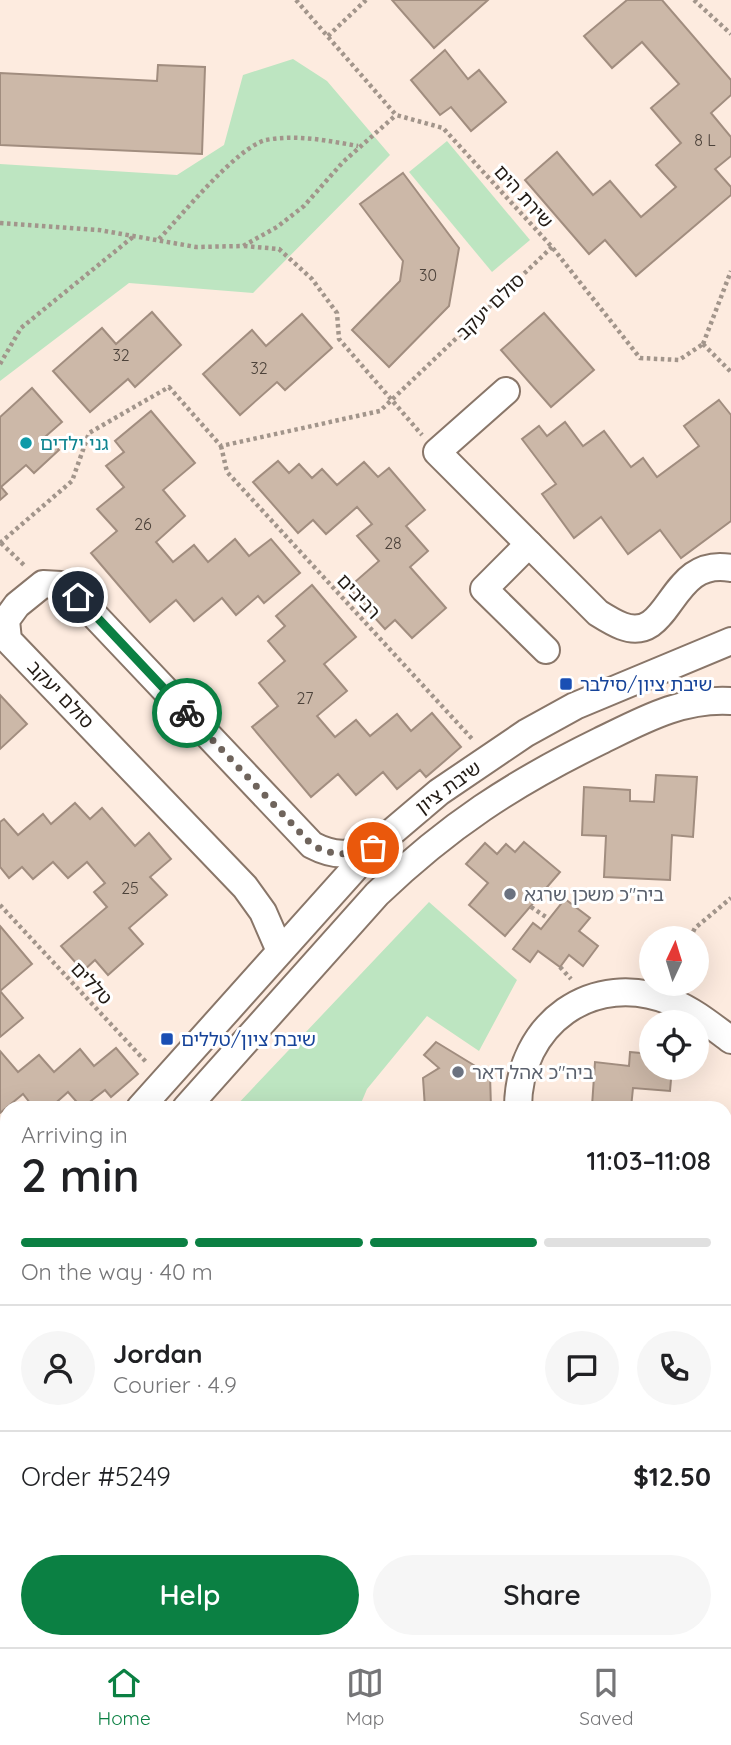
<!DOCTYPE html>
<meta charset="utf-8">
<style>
body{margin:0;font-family:Quicksand,"Noto Sans Hebrew",sans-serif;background:#f6f6f6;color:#202124;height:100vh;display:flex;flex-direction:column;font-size:26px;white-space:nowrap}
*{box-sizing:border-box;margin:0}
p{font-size:23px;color:#757577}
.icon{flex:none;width:38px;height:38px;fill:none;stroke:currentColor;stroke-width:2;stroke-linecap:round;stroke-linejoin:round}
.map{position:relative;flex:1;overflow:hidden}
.details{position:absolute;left:0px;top:1101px;width:732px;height:548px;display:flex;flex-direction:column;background:#fff;border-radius:21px 21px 0 0;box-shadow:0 7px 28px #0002}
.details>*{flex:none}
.needle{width:46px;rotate:4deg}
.buttons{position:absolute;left:639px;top:926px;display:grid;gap:14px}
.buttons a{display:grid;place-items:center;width:70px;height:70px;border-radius:50%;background:#fff;box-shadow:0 7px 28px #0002;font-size:35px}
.pin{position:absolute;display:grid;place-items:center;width:60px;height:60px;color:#fff;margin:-30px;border:4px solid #fff;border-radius:50%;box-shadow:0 2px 7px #0007}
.courier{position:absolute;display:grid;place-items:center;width:70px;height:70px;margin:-35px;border:5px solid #0b8043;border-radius:50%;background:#fff;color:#222;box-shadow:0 2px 9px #0007}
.headline em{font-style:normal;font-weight:600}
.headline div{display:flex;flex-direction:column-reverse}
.headline{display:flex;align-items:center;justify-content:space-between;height:119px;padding:0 21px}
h1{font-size:46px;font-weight:600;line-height:52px}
.bar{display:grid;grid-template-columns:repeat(4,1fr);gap:10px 7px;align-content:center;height:84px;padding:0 21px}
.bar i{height:9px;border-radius:5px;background:#e0e0e0}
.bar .on{background:#0b8043}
.bar p{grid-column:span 4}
.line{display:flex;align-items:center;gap:18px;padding:0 21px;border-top:2px solid #e0e0e0}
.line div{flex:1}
.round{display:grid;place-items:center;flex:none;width:74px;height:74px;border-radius:37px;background:#f6f6f6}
.action{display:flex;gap:14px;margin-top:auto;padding:14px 21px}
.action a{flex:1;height:80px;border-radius:42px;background:#0b8043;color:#fff;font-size:28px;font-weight:600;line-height:80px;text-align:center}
.action a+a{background:#f6f6f6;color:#202124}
.tab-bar{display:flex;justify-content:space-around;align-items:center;height:98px;border-top:2px solid #e0e0e0;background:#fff;font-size:19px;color:#757577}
.tab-bar a{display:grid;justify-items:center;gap:4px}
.tab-bar .on{color:#0b8043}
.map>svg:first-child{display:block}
</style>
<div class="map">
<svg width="731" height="1647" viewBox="0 0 731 1647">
<rect width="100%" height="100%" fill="#fdebdf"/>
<g fill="#bde5c1">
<path d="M293 59 327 81 390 155 253 293 129 283 0 381V164L177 175 224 145 243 75Z"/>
<path d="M447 141 530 240 492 272 409 172Z"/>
<path d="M429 902 517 980 479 1051 427 1016 367 1089 359 1108H234Z"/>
<path d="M0 1363 7 1367V1553L0 1552Z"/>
<path d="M725 1571 731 1577V1647H525L526 1642H724Z"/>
</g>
<g fill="#ccb8a8" stroke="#a18d7f" stroke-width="2">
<path d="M392 0H488L434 48Z"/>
<path d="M627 0H662L731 80V95L711 113 731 137V156L715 169 731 187V195L636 276 605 240 589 254 525 180 557 152 593 195 610 181 641 217 676 187 656 165 681 143 651 108 679 84 642 42 612 68 584 36Z"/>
<path d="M445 50 468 79 479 70 506 102 471 131 451 107 440 115 411 80Z"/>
<path d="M158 65 205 67 202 154 0 145V73L157 81Z"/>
<path d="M403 173 459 248 449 306 389 367 352 330 400 281 403 261 360 204Z"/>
<path d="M152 312 181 345 135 387 128 379 90 412 53 371 102 328 116 344Z"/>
<path d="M544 313 594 370 551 407 501 350Z"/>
<path d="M302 314 332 348 285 390 277 382 240 415 203 374 252 330 266 346Z"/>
<path d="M32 388 62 422 46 436 59 450 34 473 26 465 1 487 7 494 0 500V417Z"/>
<path d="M719 400 731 415V521L681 558 660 530 628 554 601 517 574 538 542 494 556 484 522 439 539 426 547 436 565 422 583 446 604 431 631 467 643 458 657 477 699 446 684 426Z"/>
<path d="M151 411 195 463 163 490 185 516 156 542 173 562 194 545 208 562 235 539 249 556 271 539 300 573 264 603 258 596 236 615 222 598 194 621 176 600 150 622 91 553 117 531 97 509 124 487 106 466 124 452 115 441Z"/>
<path d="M278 461 289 473 299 464 312 478 322 469 337 485 364 462 378 477 389 468 425 510 406 526 428 551 410 567 446 608 412 638 395 620 385 629 348 588 379 561 357 536 372 524 357 507 326 534 313 520 298 533 253 482Z"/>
<path d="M312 585 356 637 324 664 347 691 317 716 335 737 356 720 370 736 397 714 411 731 432 713 461 747 426 777 420 770 397 789 383 772 356 795 338 774 311 797 252 727 278 706 259 683 285 661 268 641 285 626 276 616Z"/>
<path d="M0 695 27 724 0 749Z"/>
<path d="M656 775 697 777 693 837 672 835 670 880 604 877 606 836 582 835 584 787 630 790V801L654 802Z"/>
<path d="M75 803 90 819 102 808 135 846 149 833 171 859 150 877 167 895 129 928 143 944 108 975 95 960 83 971 61 946 107 907 94 892 105 883 87 862 68 878 53 862 33 879 22 867 9 878 0 867V822L4 819 18 835 43 814 51 824Z"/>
<path d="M524 842 560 872 505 936 469 905 488 883 466 864 485 843 497 854 506 844 515 852Z"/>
<path d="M565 899 590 918 579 931 598 946 583 966 569 955 560 967 538 951 530 962 513 949 533 923 541 929Z"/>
<path d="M0 926 32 964 0 991 23 1018 0 1037Z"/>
<path d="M436 1042 490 1075 491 1108H425L423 1078 439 1068 424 1055Z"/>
<path d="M116 1048 138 1074 111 1097 105 1090 82 1108 68 1092 50 1108H34L23 1094 0 1113V1051L18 1072 39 1055 54 1072 80 1049 94 1066Z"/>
<path d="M630 1052 651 1054V1068H672L670 1091 633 1088 631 1108H562V1104L592 1106 595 1062 629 1066Z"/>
<rect x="724" y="1121" width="7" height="68"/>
<path d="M731 1336V1408L724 1404V1345Z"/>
<path d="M395 1642H505L504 1647H401L394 1644Z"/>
</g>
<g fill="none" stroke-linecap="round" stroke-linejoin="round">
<defs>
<g id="minor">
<path d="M506 391 437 452 598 613C606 618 614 623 622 626 672 645 668 556 731 568"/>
<path d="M529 544 484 589 546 650"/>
<path d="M280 951 263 912 245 887 8 640 6 620 17 605 43 584 61 585 78 598 312 845C335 857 349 855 373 848"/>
<path d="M140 1108 373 848 439 792 526 733 575 706 731 641"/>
<path d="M186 1108 377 894C448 826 512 784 600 741 643 720 682 698 731 701"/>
<path d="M518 1108C518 1024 593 969 672 1002 694 1011 712 1026 731 1040"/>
<path d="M0 1202 7 1205"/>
<path d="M724 1267 731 1271"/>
<path d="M0 1330 7 1334"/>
<path d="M724 1542 731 1548"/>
<path d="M0 1596 7 1597"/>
</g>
</defs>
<use href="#minor" stroke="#897669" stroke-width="30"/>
<g stroke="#a2958b" stroke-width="4.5" stroke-dasharray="3.5 3.5" stroke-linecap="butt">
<path d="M296 0 396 115 443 128 552 247 640 358 679 360 703 344"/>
<path d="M694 0 731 34"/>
<path d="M328 36 366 0"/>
<path d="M0 223 99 230 196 247 243 246 277 227 304 206 343 162 396 115"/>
<path d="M159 239C181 216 237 147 266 140 297 134 329 141 358 146"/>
<path d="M244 246 279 249 312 279 337 313 339 339 422 435"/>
<path d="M703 344 731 271"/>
<path d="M703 344 731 372"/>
<path d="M0 364 21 328 134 236"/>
<path d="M221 446 227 472 474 741"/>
<path d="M0 543 72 481 89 433 169 387 221 446 380 411 552 247"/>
<path d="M1 543 25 566"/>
<path d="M0 905 147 1063"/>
<path d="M531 907 549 919"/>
<path d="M690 938 695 928 731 898"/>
<path d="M560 967 571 979"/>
<path d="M182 1642V1647"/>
<path d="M365 1642 369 1647"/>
<path d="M601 1642 603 1647"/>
<path d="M534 1643 542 1647"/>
</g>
<use href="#minor" stroke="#fff" stroke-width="26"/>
</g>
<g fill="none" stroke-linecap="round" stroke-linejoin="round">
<path stroke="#6f645c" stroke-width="7" stroke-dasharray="0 12.6" d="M187 713 312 845C335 857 349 855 373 848"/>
<path stroke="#0b8043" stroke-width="9" d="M78 597 187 713"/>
</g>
<circle fill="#0f9aa8" stroke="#fff" stroke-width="2.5" cx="26" cy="443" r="7"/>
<g fill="#1a4fb4" stroke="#fff" stroke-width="2.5">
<rect x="559" y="677" width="14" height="14" rx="3.5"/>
<rect x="160" y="1032" width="14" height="14" rx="3.5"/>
</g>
<g fill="#6b7280" stroke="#fff" stroke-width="2.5">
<circle cx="510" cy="894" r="7"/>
<circle cx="458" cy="1072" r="7"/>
</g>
<g text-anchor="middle" stroke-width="6" stroke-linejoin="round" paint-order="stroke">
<g font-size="16" fill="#4c423a">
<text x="705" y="146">8 L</text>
<text x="428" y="281">30</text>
<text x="121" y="361">32</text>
<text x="259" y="374">32</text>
<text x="143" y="530">26</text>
<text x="393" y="549">28</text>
<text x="305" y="704">27</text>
<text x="130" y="894">25</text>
</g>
<g font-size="19" fill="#221b15" stroke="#fff">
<text transform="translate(524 196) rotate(48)" y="7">שירת הים</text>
<text transform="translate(490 306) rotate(-44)" y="7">סולם יעקב</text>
<text transform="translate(359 596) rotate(47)" y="7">רביבים</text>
<text transform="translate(61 694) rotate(46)" y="7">סולם יעקב</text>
<text transform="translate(448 787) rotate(-36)" y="7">שיבת ציון</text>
<text transform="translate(92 983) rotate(47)" y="7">טללים</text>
</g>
<g font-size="19" fill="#0d838f" stroke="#fff" text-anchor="start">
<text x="40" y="450">גני ילדים</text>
</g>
<g font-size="19" fill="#164399" stroke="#fff" text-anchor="start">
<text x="580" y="691">שיבת ציון/סילבר</text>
<text x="181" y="1046">שיבת ציון/טללים</text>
</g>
<g font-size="19" fill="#5b616d" stroke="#fff" text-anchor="start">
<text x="524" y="901">ביה"כ משכן שרגא</text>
<text x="472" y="1079">ביה"כ אהל דאר</text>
</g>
</g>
</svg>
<div class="buttons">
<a><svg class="needle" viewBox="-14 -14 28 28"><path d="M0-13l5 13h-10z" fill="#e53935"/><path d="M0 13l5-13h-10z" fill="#757577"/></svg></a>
<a><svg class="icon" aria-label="locate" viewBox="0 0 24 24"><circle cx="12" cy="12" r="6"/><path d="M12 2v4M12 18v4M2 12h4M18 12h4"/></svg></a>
</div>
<div class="pin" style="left:373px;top:848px;background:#ea580c"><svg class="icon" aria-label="bag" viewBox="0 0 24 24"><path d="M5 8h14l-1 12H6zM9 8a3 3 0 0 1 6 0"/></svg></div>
<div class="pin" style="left:78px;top:597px;background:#1f2937"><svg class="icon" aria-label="home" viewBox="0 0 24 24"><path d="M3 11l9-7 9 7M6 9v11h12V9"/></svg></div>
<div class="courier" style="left:187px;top:713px"><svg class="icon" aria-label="bike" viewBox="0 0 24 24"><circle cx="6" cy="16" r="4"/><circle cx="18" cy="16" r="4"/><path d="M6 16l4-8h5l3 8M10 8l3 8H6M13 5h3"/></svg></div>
<section class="details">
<div class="headline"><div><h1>2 min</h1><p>Arriving in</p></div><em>11:03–11:08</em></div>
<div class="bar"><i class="on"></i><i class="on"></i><i class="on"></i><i></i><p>On the way · 40 m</p></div>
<div class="line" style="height:126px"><a class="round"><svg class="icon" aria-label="person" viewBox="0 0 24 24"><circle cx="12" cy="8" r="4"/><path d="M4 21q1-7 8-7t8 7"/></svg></a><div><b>Jordan</b><p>Courier · 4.9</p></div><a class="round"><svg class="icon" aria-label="chat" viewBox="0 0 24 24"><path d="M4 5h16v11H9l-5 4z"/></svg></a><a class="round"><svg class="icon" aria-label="phone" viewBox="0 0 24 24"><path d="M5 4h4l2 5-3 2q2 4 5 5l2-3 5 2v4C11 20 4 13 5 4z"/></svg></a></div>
<div class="line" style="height:91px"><div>Order #5249</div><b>$12.50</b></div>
<div class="action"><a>Help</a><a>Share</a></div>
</section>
</div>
<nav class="tab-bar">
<a class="on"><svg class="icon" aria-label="home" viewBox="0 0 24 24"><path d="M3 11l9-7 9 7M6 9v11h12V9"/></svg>Home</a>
<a><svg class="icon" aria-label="map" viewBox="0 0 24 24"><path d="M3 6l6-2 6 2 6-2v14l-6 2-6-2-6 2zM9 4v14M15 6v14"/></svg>Map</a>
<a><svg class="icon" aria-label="saved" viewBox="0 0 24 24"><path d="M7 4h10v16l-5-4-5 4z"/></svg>Saved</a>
</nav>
